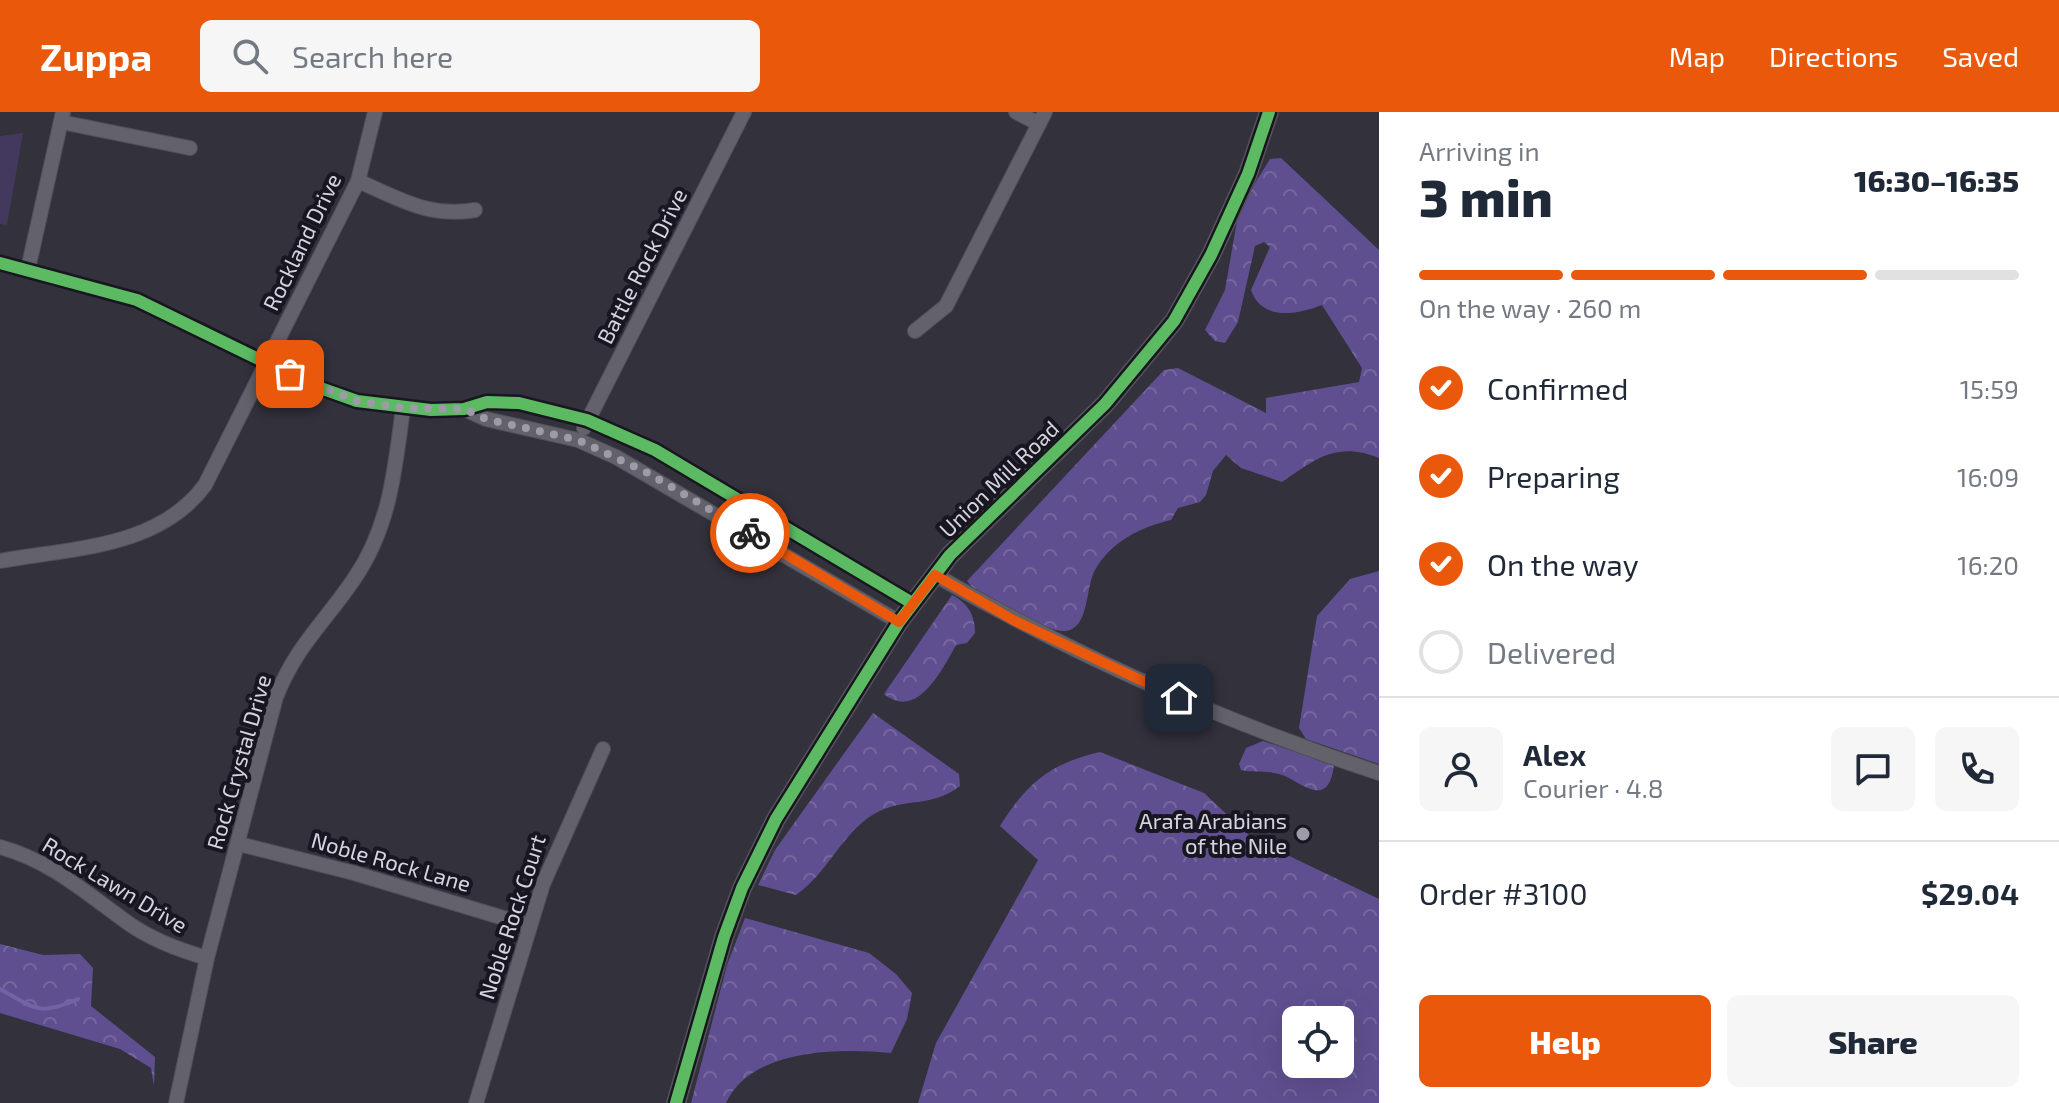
<!DOCTYPE html>
<meta charset="utf-8">
<style>
body{margin:0;font-family:"Exo 2",sans-serif;background:#f6f6f7;color:#1f2937;height:100vh;display:flex;flex-direction:column;font-size:30px;white-space:nowrap}
*{box-sizing:border-box;margin:0}
p{font-size:26px;color:#747a83}
.icon{flex:none;width:44px;height:44px;fill:none;stroke:currentColor;stroke-width:2;stroke-linecap:round;stroke-linejoin:round}
.map{position:relative;flex:1;overflow:hidden}
.panel{display:flex;flex-direction:column;background:#fff;width:680px}
.panel>*{flex:none}
.buttons{position:absolute;left:1282px;top:894px;display:grid;gap:16px}
.buttons a{display:grid;place-items:center;width:72px;height:72px;border-radius:12px;background:#fff;box-shadow:0 8px 32px #0002;font-size:40px}
.pin{position:absolute;display:grid;place-items:center;width:68px;height:68px;color:#fff;margin:-34px;border-radius:16px;box-shadow:0 4px 12px #0006}
.courier{position:absolute;display:grid;place-items:center;width:80px;height:80px;margin:-40px;border:6px solid #ea580c;border-radius:50%;background:#fff;color:#222;box-shadow:0 2px 10px #0007}
.head em{font-style:normal;font-weight:800}
.head div{display:flex;flex-direction:column-reverse}
.head{display:flex;align-items:center;justify-content:space-between;height:136px;padding:0 40px}
h1{font-size:52px;font-weight:800;line-height:60px}
.bar{display:grid;grid-template-columns:repeat(4,1fr);gap:12px 8px;align-content:center;height:96px;padding:0 40px}
.bar i{height:10px;border-radius:6px;background:#e0e1e3}
.bar .active{background:#ea580c}
.bar p{grid-column:span 4}
.line{display:flex;align-items:center;gap:20px;padding:0 40px;border-top:2px solid #e0e1e3}
.line div{flex:1}
.round{display:grid;place-items:center;flex:none;width:84px;height:84px;border-radius:12px;background:#f6f6f7}
ol{padding:0 40px;list-style:none}
li{display:flex;align-items:center;gap:24px;height:88px}
li p{margin-inline-start:auto}
li .icon{padding:8px;border-radius:50%;background:#ea580c;color:#fff;stroke-width:4}
li:last-child{color:#747a83}
li i{width:44px;height:44px;border:4px solid #e0e1e3;border-radius:50%}
.button{display:flex;gap:16px;margin-top:auto;padding:16px 40px}
.button a{flex:1;height:92px;border-radius:12px;background:#ea580c;color:#fff;font-size:32px;font-weight:800;line-height:92px;text-align:center}
.button a+a{background:#f6f6f7;color:#1f2937}
header{display:flex;align-items:center;gap:48px;box-sizing:border-box;height:112px;padding:0 40px;background:#ea580c;color:#fff}
header strong{font-size:38px}
nav{display:flex;gap:44px;margin-inline-start:auto;font-size:28px}
.search{width:560px;height:72px;background:#f6f6f7;display:flex;align-items:center;gap:20px;box-sizing:border-box;padding:0 28px;border-radius:12px;color:#747a83;font-size:30px}
main{display:flex;flex:1;min-height:0}
.map>svg:first-child{display:block}
</style>
<header>
<strong>Zuppa</strong>
<div class="search"><svg class="icon" aria-label="search" viewBox="0 0 24 24"><circle cx="10" cy="10" r="6"/><path d="M15 15l6 6"/></svg>Search here</div>
<nav><a>Map</a><a>Directions</a><a>Saved</a></nav>
</header>
<main>
<div class="map">
<svg width="1379" height="991" viewBox="0 0 1379 991">
<defs>
<pattern id="forest-crowns" width="20" height="18" patternUnits="userSpaceOnUse" patternTransform="scale(2)"><rect width="20" height="18" fill="#604f90"/><path d="M2 6a3 3 0 1 1 6 0M12 15a3 3 0 1 1 6 0" fill="none" stroke="#76679f"/></pattern>
</defs>
<rect width="100%" height="100%" fill="#33313c"/>
<g fill="url(#forest-crowns)" fill-rule="evenodd">
<path d="M1281 46 1379 138V346C1336 329 1316 347 1282 370L1241 356 1226 343 1213 359 1206 383 1200 390 1178 396 1171 408C1139 416 1112 429 1095 458 1085 475 1090 521 1062 519 1038 517 994 487 972 475L967 469 1164 258 1178 256 1266 301V286L1359 270 1362 256 1322 193C1296 203 1262 209 1251 178L1270 135 1264 130 1255 134 1238 210 1225 231 1215 229 1205 218 1225 178 1239 97 1270 47Z"/>
<path d="M1379 459V652L1306 627 1299 616 1317 504 1350 467Z"/>
<path d="M952 483C968 491 975 503 975 521L967 531 956 533C942 558 917 609 884 582Z"/>
<path d="M873 601 959 662 960 674C930 697 906 684 874 702 842 721 827 762 796 783L758 773 775 738Z"/>
<path d="M1263 629 1334 653C1328 701 1299 667 1279 662 1266 658 1254 661 1241 658L1239 652 1246 636Z"/>
<path d="M1100 640 1204 681 1252 726 1379 787V991H918L936 931 1038 748 1000 714C1027 671 1049 652 1100 640ZM1296 908H1340V952H1296Z"/>
<path d="M745 806 869 841 896 862 912 881 907 907 891 941C840 936 751 936 726 991H691L727 853Z"/>
<path d="M0 832 43 843 80 842 93 856 91 894 155 945 154 974 151 956 120 937 0 901Z"/>
</g>
<path fill="#43395f" d="M23 21 7 113 0 112V24Z"/>
<g fill="none" stroke-linecap="round" stroke-linejoin="round">
<path stroke="#7462a7" stroke-width="4" d="M0 877C35 896 38 905 78 887"/>
<defs>
<g id="minor">
<path d="M1016 0 1039 12"/>
<path d="M61 10 190 36"/>
<path d="M358 69C400 87 429 106 475 98"/>
<path d="M0 151 137 188 312 273 357 289 431 298 464 297 487 290 519 291 587 308 655 338 912 491"/>
<path d="M28 157 63 0"/>
<path d="M915 219 946 194 1045 0"/>
<path d="M464 297 486 307 578 328 616 345 899 510"/>
<path d="M584 316 744 0"/>
<path d="M0 449C72 436 159 436 205 373L358 69 375 0"/>
<path d="M935 463C1076 544 1224 610 1379 661"/>
<path d="M239 732 354 761 530 814"/>
<path d="M0 735C51 749 86 781 128 811 152 828 179 838 207 846"/>
<path d="M176 991 207 846 276 585C296 534 325 510 354 467 390 415 395 357 403 296"/>
<path d="M476 991 543 772 603 637"/>
</g>
<path id="tertiary" d="M676 991 724 825 742 776 776 707 899 510 950 443 1105 292 1174 209 1211 143 1248 62 1269 0"/>
</defs>
<use href="#minor" stroke="#504e58" stroke-width="16"/>
<use href="#tertiary" stroke="#504e58" stroke-width="20"/>
<use href="#minor" stroke="#636169" stroke-width="14"/>
<use href="#tertiary" stroke="#636169" stroke-width="18"/>
<defs>
<g id="cycleway">
<path d="M0 151 137 188 312 273 357 289 431 298 464 297 487 290 519 291 587 308 655 338 912 491"/>
<path d="M676 991 724 825 742 776 776 707 899 510 950 443 1105 292 1174 209 1211 143 1248 62 1269 0"/>
</g>
</defs>
<use href="#cycleway" stroke="#18161f" stroke-width="17"/>
<use href="#cycleway" stroke="#5cba63" stroke-width="12"/>
</g>
<g fill="none" stroke-linecap="round" stroke-linejoin="round">
<path stroke="#9d9ba8" stroke-width="8" stroke-dasharray="0 14.4" d="M290 262 357 289 403 296 464 297 486 307 578 328 646 360 750 421"/>
<path stroke="#ea580c" stroke-width="10" d="M750 421 899 510 935 463 1015 509 1179 586"/>
</g>
<circle fill="#9d9ba8" stroke="#18161f" stroke-width="3" cx="1303" cy="722" r="8"/>
<g text-anchor="middle" stroke-width="8" stroke-linejoin="round" paint-order="stroke">
<g font-size="22" fill="#d6d4e2" stroke="#18161f">
<text transform="translate(302 130) rotate(-64)" y="8">Rockland Drive</text>
<text transform="translate(642 154) rotate(-63)" y="8">Battle Rock Drive</text>
<text transform="translate(999 367) rotate(-44)" y="8">Union Mill Road</text>
<text transform="translate(239 650) rotate(-74)" y="8">Rock Crystal Drive</text>
<text transform="translate(391 750) rotate(16)" y="8">Noble Rock Lane</text>
<text transform="translate(115 773) rotate(31)" y="8">Rock Lawn Drive</text>
<text transform="translate(512 805) rotate(-72)" y="8">Noble Rock Court</text>
</g>
<g font-size="22" fill="#d6d4e2" stroke="#18161f" text-anchor="end">
<text x="1287" y="717">Arafa Arabians<tspan x="1287" dy="25">of the Nile</tspan></text>
</g>
</g>
</svg>
<div class="buttons">
<a><svg class="icon" aria-label="locate" viewBox="0 0 24 24"><circle cx="12" cy="12" r="6"/><path d="M12 2v4M12 18v4M2 12h4M18 12h4"/></svg></a>
</div>
<div class="pin" style="left:290px;top:262px;background:#ea580c"><svg class="icon" aria-label="bag" viewBox="0 0 24 24"><path d="M5 8h14l-1 12H6zM9 8a3 3 0 0 1 6 0"/></svg></div>
<div class="pin" style="left:1179px;top:586px;background:#1f2937"><svg class="icon" aria-label="home" viewBox="0 0 24 24"><path d="M3 11l9-7 9 7M6 9v11h12V9"/></svg></div>
<div class="courier" style="left:750px;top:421px"><svg class="icon" aria-label="bike" viewBox="0 0 24 24"><circle cx="6" cy="16" r="4"/><circle cx="18" cy="16" r="4"/><path d="M6 16l4-8h5l3 8M10 8l3 8H6M13 5h3"/></svg></div>
</div>
<section class="panel">
<div class="head"><div><h1>3 min</h1><p>Arriving in</p></div><em>16:30–16:35</em></div>
<div class="bar"><i class="active"></i><i class="active"></i><i class="active"></i><i></i><p>On the way · 260 m</p></div>
<ol>
<li><svg class="icon" aria-label="check" viewBox="0 0 24 24"><path d="M5 12l5 5 9-10"/></svg>Confirmed<p>15:59</p></li>
<li><svg class="icon" aria-label="check" viewBox="0 0 24 24"><path d="M5 12l5 5 9-10"/></svg>Preparing<p>16:09</p></li>
<li><svg class="icon" aria-label="check" viewBox="0 0 24 24"><path d="M5 12l5 5 9-10"/></svg>On the way<p>16:20</p></li>
<li><i></i>Delivered</li>
</ol>
<div class="line" style="height:144px"><a class="round"><svg class="icon" aria-label="person" viewBox="0 0 24 24"><circle cx="12" cy="8" r="4"/><path d="M4 21q1-7 8-7t8 7"/></svg></a><div><b>Alex</b><p>Courier · 4.8</p></div><a class="round"><svg class="icon" aria-label="chat" viewBox="0 0 24 24"><path d="M4 5h16v11H9l-5 4z"/></svg></a><a class="round"><svg class="icon" aria-label="phone" viewBox="0 0 24 24"><path d="M5 4h4l2 5-3 2q2 4 5 5l2-3 5 2v4C11 20 4 13 5 4z"/></svg></a></div>
<div class="line" style="height:104px"><div>Order #3100</div><b>$29.04</b></div>
<div class="button"><a>Help</a><a>Share</a></div>
</section>
</main>
